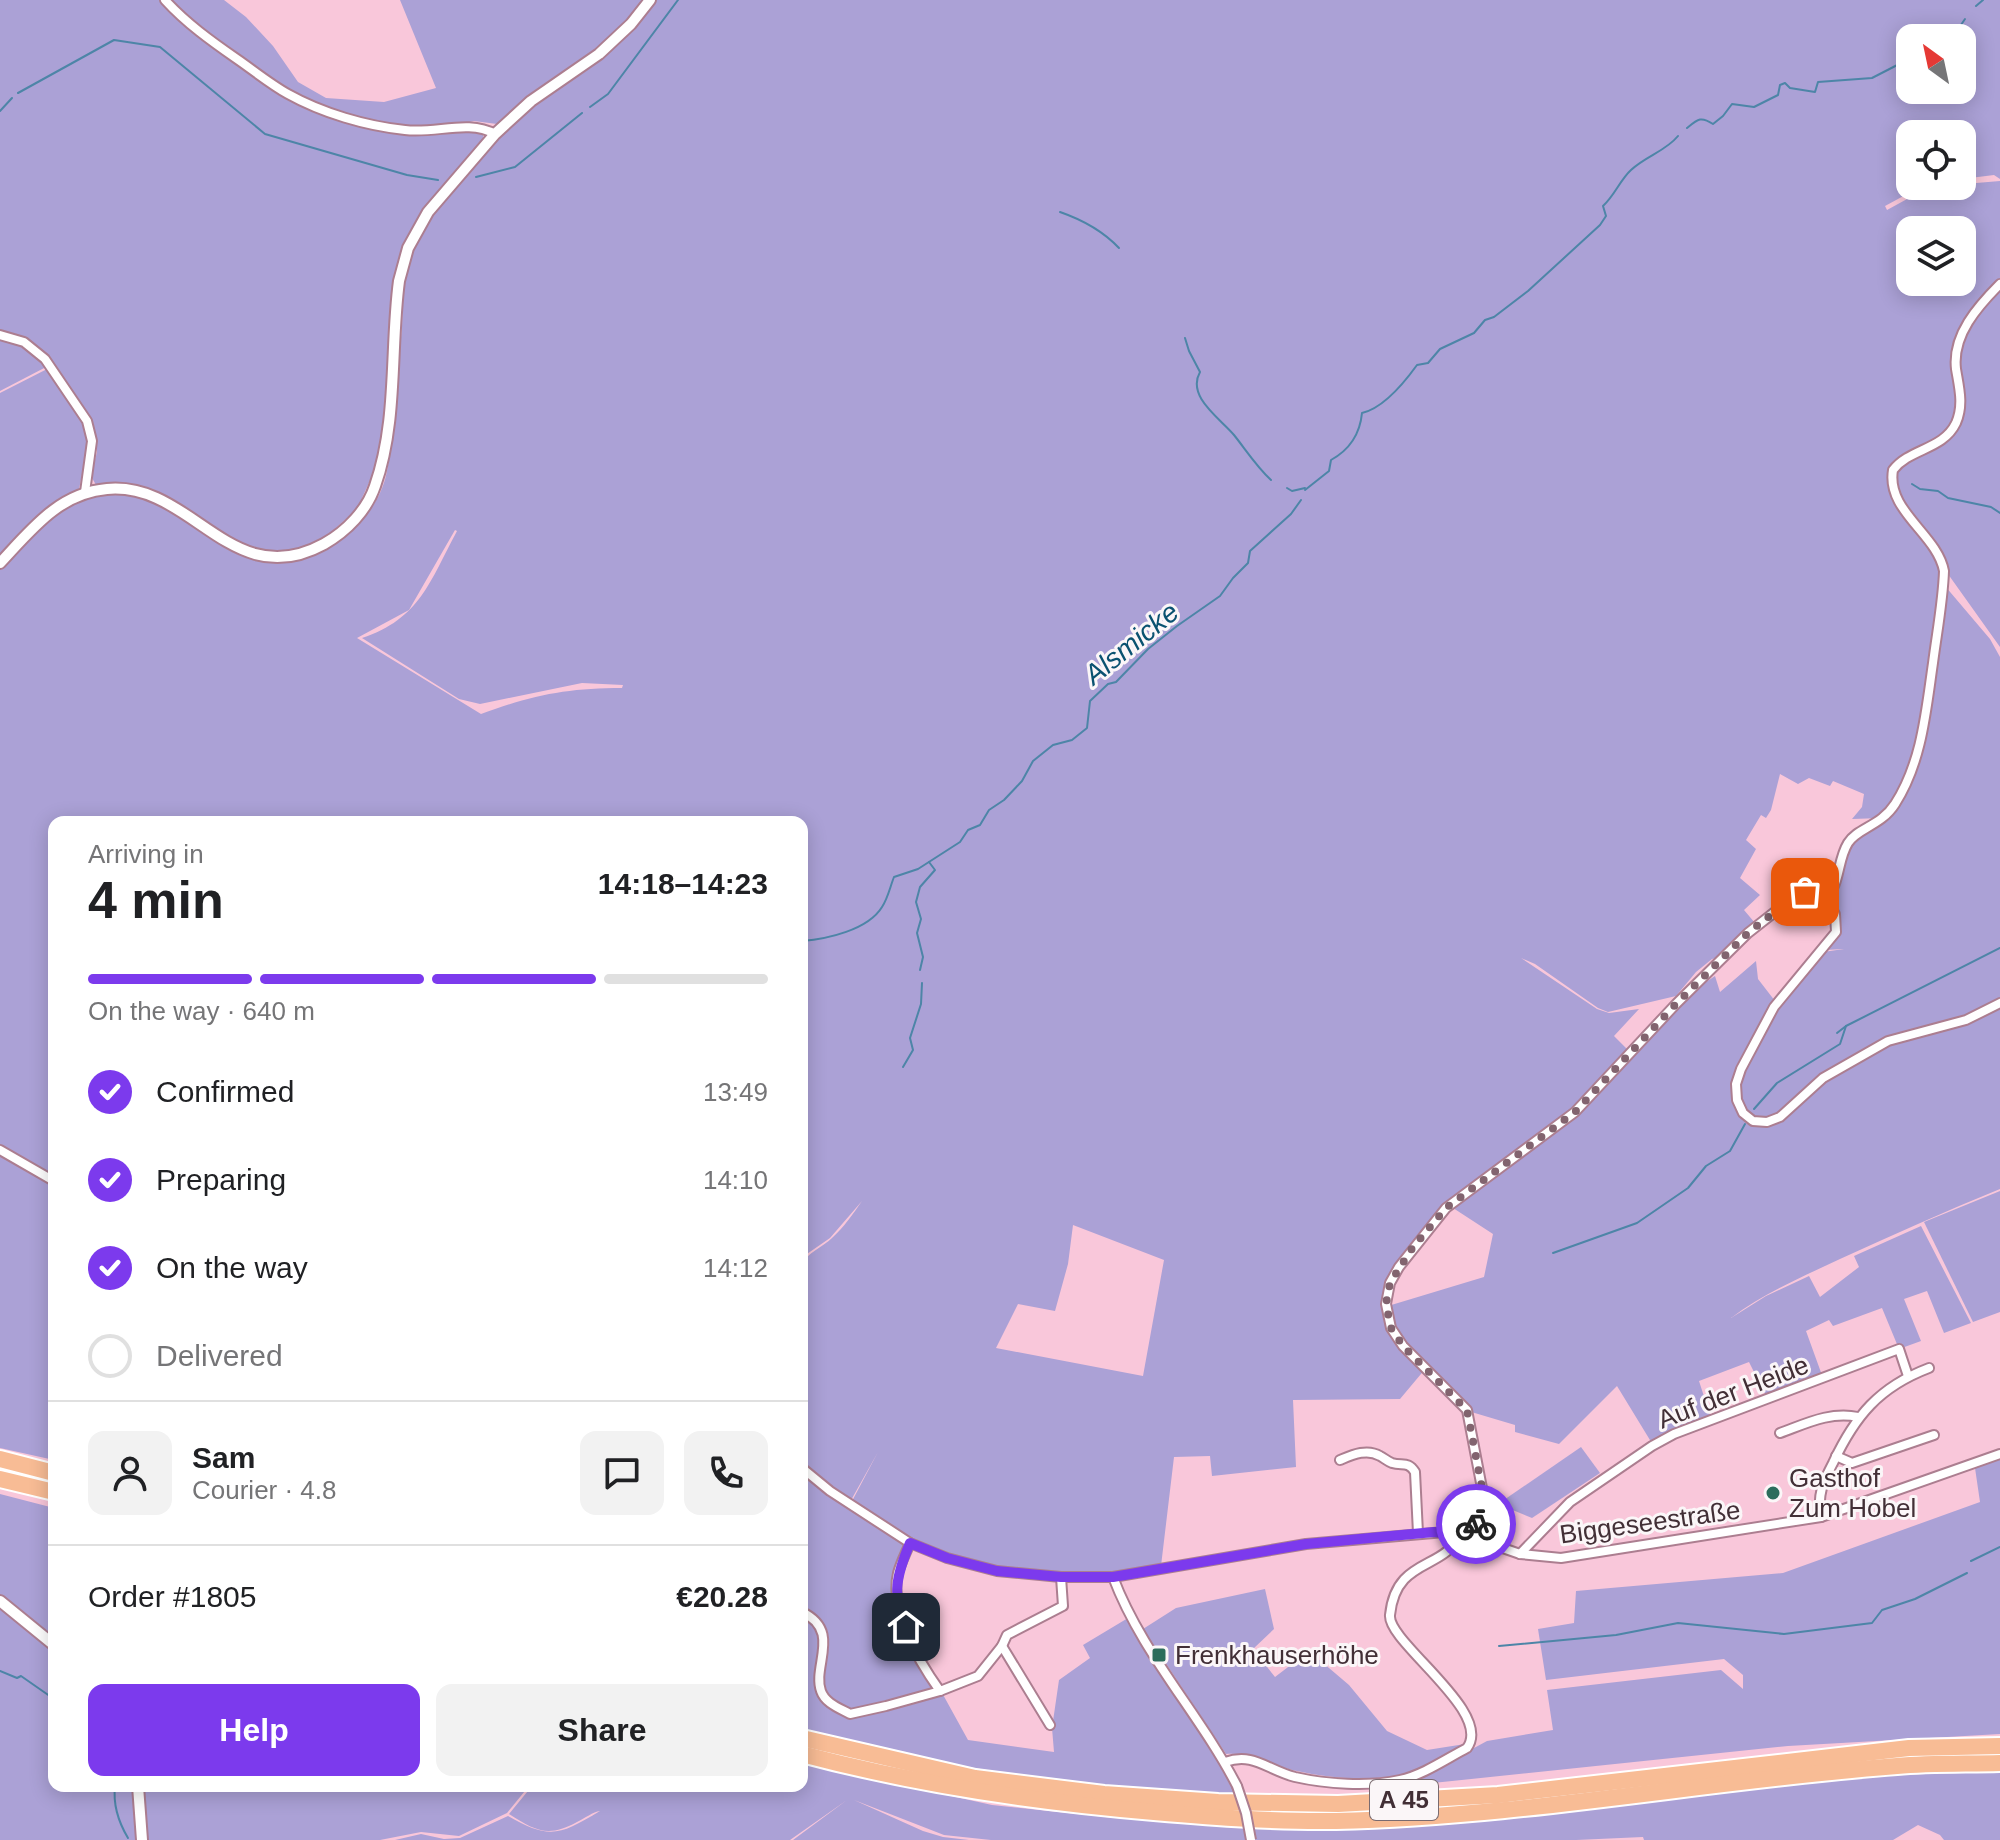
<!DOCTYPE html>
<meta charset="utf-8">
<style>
body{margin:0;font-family:Helvetica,sans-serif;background:#f2f2f2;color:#202124;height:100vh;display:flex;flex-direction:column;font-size:30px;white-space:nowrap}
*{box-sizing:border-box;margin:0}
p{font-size:26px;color:#757577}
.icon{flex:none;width:44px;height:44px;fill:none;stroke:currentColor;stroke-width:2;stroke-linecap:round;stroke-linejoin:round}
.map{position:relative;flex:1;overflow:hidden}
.side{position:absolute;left:48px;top:816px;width:760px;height:976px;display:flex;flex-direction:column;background:#fff;border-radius:16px;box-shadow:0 4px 20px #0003}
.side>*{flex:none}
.needle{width:52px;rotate:327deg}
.tools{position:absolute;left:1896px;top:24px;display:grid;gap:16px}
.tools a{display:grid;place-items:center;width:80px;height:80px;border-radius:16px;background:#fff;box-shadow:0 4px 20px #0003;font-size:40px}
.pin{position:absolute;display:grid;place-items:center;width:68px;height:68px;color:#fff;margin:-34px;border-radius:16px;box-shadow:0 4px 12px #0006}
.courier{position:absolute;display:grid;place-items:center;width:80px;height:80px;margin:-40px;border:6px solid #7c3aed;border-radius:50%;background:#fff;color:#222;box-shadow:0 2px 10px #0007}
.headline em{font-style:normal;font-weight:700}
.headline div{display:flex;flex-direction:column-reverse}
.headline{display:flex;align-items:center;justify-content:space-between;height:136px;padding:0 40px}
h1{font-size:52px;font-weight:700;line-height:60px}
.bar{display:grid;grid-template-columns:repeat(4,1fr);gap:12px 8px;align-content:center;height:96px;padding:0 40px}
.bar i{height:10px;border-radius:6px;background:#e0e0e0}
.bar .active{background:#7c3aed}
.bar p{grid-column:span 4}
.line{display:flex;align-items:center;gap:20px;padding:0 40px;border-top:2px solid #e0e0e0}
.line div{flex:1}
.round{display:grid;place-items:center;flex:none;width:84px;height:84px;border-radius:16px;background:#f2f2f2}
ol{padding:0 40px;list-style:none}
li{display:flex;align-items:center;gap:24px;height:88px}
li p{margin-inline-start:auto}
li .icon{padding:8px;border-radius:50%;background:#7c3aed;color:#fff;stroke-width:4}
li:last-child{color:#757577}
li i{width:44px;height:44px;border:4px solid #e0e0e0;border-radius:50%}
.primary-button{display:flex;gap:16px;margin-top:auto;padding:16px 40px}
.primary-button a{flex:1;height:92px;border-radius:16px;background:#7c3aed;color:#fff;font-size:32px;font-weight:700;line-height:92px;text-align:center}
.primary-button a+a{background:#f2f2f2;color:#202124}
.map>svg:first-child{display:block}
</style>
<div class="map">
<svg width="2000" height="1840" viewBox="0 0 2000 1840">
<rect width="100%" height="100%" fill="#f9c7da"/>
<g fill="#aba1d6" fill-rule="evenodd">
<path d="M0 0H162L288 95 408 134 474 130 482 131 484 139 423 211 404 247 390 332 385 412 378 463 357 509 328 535 306 547 282 552 256 550 234 542 173 500 139 486 111 483 96 485 91 476 97 452 96 442 88 445 79 489 54 504 0 556V393L53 366 48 359 0 334Z"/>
<path d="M169 0H224L246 17 273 46 298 82 326 98 384 102 436 88 400 0H643C606 53 546 83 497 124L474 121 441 129 408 128 344 115 289 93 219 43Z"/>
<path d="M655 0H2000V179L1994 175 1962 179V134H1910V186H1922L1885 206 1887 210 1929 187 2000 181V647L1938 560 1942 586 1921 731 1900 792 1882 818 1852 819 1862 807 1864 794 1833 781 1830 786 1809 778 1798 784 1780 774 1771 810 1766 818 1761 815 1746 840 1756 849 1740 878 1760 895 1744 910 1755 923 1717 958 1712 959 1696 972 1676 996 1608 1012 1598 1008 1535 964 1521 958 1597 1009 1609 1013 1639 1009 1614 1036 1629 1051 1574 1110 1445 1208 1389 1283 1390 1329 1426 1368 1400 1399 1293 1400 1296 1467 1212 1476 1210 1456 1174 1457 1161 1566C1078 1580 991 1579 913 1543 892 1533 871 1516 851 1503L878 1452 850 1502 802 1466V1264C807 1253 823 1247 832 1238 844 1227 853 1214 862 1201L830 1238 804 1256 802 1260V822H54V1179L0 1149V568C18 548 37 522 60 509 169 449 198 570 282 562 308 559 337 539 357 523 365 517 375 504 379 495 390 474 390 446 392 423 396 391 399 359 402 327 403 301 403 273 412 249 429 209 497 132 532 105 548 93 566 84 583 73 611 54 636 27 655 0ZM1910 38H1962V90H1910ZM1910 230H1962V282H1910ZM455 530 457 531C430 581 420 619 362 638L459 699 480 704 582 683 623 685 622 688C568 688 532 695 481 714L357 638 409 610ZM1073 1225 1164 1260 1143 1376 996 1348 1018 1304 1055 1311 1068 1264Z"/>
<path d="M0 340 25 346 48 366 0 391Z"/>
<path d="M1945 586 1990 639 2000 657V1003L1969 1018 1879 1040 1821 1076 1772 1118 1758 1120C1751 1116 1743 1110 1739 1103 1723 1066 1800 978 1823 952L1844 949 1825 950 1838 934 1832 896 1843 874 1850 845 1855 837 1880 824 1919 760Z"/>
<path d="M1756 961 1758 979 1775 1001 1735 1079C1730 1100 1743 1127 1767 1125L1823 1082 1880 1047 2000 1005V1189C1946 1211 1893 1235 1840 1259 1802 1277 1764 1293 1731 1318L1766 1296 1809 1276 1820 1297 1859 1267 1854 1256 1921 1226 1971 1323 1944 1333 1927 1291 1904 1299 1921 1341 1899 1349 1882 1308 1833 1326 1829 1320 1806 1331 1823 1378 1767 1398 1749 1362 1699 1381 1711 1418 1653 1445 1617 1386 1559 1444 1515 1432V1425L1468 1411 1404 1346 1392 1329 1388 1306 1484 1277 1493 1234 1450 1206 1540 1141 1706 982 1715 976 1720 992Z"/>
<path d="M0 1154 54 1183V1460L0 1448Z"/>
<path d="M2000 1191V1312L1973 1322 1924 1222Z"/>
<path d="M1581 1447 1600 1473 1532 1518 1498 1504Z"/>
<path d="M2000 1459V1734L1788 1746 1404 1786 1487 1741 1553 1730 1547 1690 1721 1670 1743 1689V1675L1724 1659 1546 1680 1538 1629 1574 1623 1576 1591 1783 1573 1980 1502 1975 1468Z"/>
<path d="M802 1471 906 1543 897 1573 900 1615 938 1690 849 1715 941 1691 968 1740 1054 1752 1052 1728 1059 1680 1090 1658 1083 1645 1128 1618 1222 1763 1238 1798 1105 1788 929 1761 802 1730Z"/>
<path d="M0 1494 54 1508V1786H529L507 1813 459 1836 421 1832 380 1840H0Z"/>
<path d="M1265 1589 1274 1629 1253 1649 1275 1677 1309 1651 1349 1685 1387 1731 1427 1750 1465 1744C1445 1754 1424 1768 1403 1774 1371 1783 1317 1777 1285 1768 1265 1762 1247 1752 1226 1754L1143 1629 1176 1608Z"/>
<path d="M802 1763 992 1805 1115 1818 1244 1825 1247 1840H991L944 1835 854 1800 923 1831 943 1837 969 1840H793L847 1800 790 1840H395L421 1834 444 1839 460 1838 508 1816C550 1840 560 1835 600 1811 593 1812 585 1818 577 1822 548 1838 536 1831 509 1814L532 1786H802Z"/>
<path d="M2000 1770V1840H1944L1940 1835 1918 1825 1893 1840H1644L1643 1837 1576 1840H1255L1254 1826 1391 1828 1501 1819 1895 1773Z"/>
</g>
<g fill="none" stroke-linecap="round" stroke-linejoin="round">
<g stroke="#4d85a7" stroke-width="2">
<path d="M1976 6 1983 0"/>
<path d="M1952 38 1965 19"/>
<path d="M18 93 114 40 160 47 265 134 407 175 438 180"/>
<path d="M590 107 608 94 678 0"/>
<path d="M0 111 12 98"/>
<path d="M1687 128C1698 119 1701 116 1713 124L1723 116 1732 104 1754 107 1778 95 1780 85 1785 83 1790 88 1815 92 1818 82 1872 78 1907 60 1910 52"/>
<path d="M476 177 515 167 582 113"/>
<path d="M1060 212C1083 220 1102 230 1119 248"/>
<path d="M1185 338 1189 351 1200 372C1186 397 1221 419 1234 435 1246 450 1256 466 1271 480"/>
<path d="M1912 484 1920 489 1938 491 1948 498 1991 507 2000 513"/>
<path d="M1287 488 1292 491 1305 488"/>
<path d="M1305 490 1329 471 1331 460C1349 450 1360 434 1362 413 1384 408 1404 383 1417 365L1428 363 1440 349 1474 333 1485 320 1494 317 1528 291 1600 225 1606 216 1603 206C1615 195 1620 180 1631 170 1646 156 1666 151 1678 136"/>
<path d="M802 941C827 939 868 930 882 907 888 898 890 887 894 877L918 869 960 842 968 830 980 825 989 810 1004 800 1022 781 1033 761 1053 745 1072 740 1087 728 1090 701 1108 684 1116 682 1148 649 1177 626 1220 596 1233 578 1248 563 1250 551 1291 514 1301 500"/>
<path d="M920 970 923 957 917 933 921 919 916 902 920 887 935 870 929 862"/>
<path d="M1837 1033 1846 1026"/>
<path d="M903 1067 913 1050 910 1038 921 1004 922 983"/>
<path d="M1754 1109 1777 1083 1840 1044 1846 1026 2000 948"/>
<path d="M1553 1253 1637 1223 1688 1188 1706 1166 1730 1151 1745 1124"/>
<path d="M1971 1561 2000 1547"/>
<path d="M1499 1646 1616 1635 1678 1623 1784 1634 1872 1623 1882 1610 1915 1599 1967 1573"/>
<path d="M0 1671 17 1678 21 1676 54 1699"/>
<path d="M115 1786C113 1804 119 1823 128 1838"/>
</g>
<defs>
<g id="minor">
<path d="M165 0C186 23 211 41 237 59 253 70 270 84 288 94 322 113 366 126 405 130 436 134 468 119 495 134"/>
<path d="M0 335 24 342 45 359 87 421 92 441 85 492"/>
<path d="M1826 899C1841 882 1837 861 1848 843 1857 828 1881 826 1895 804 1922 762 1926 711 1933 663 1937 632 1943 601 1944 571 1937 534 1886 511 1893 470 1910 448 1943 450 1956 423 1964 405 1959 387 1956 369 1952 335 1978 306 2000 284"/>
<path d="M0 1150 54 1181"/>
<path d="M1780 1433C1805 1424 1830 1411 1858 1417"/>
<path d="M1836 1456 1852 1463 1934 1435"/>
<path d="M1340 1460C1352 1455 1367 1448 1380 1456 1384 1458 1387 1461 1392 1463 1403 1466 1408 1461 1415 1472L1418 1533"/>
<path d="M802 1468 830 1491 910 1543 947 1558 997 1571 1061 1577H1113L1306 1544 1445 1532 1468 1536 1520 1554 1561 1558 1821 1517 2000 1454"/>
<path d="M1821 1517C1817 1495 1823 1482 1833 1463 1855 1416 1879 1387 1929 1368"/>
<path d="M1468 1536 1486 1509 1467 1410 1403 1346 1391 1328 1386 1304 1390 1283 1399 1267 1446 1208 1575 1112 1676 1004 1748 933 1795 896 1805 892 1826 899 1835 914 1836 932 1774 1007 1741 1069 1736 1084 1737 1100 1743 1113 1753 1121 1767 1122 1780 1117 1823 1078 1888 1041 1966 1020 2000 1003"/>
<path d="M910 1543C906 1553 901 1562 898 1573 889 1612 918 1660 940 1691L978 1676 1002 1646 1007 1635 1063 1606 1061 1577"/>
<path d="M1520 1554 1570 1502 1652 1446 1674 1434 1899 1349 1908 1376"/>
<path d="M1113 1577C1142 1654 1200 1714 1237 1786"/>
<path d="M802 1612C842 1631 812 1666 821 1691 825 1703 839 1708 850 1714L886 1706 940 1691"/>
<path d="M1002 1646 1050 1725"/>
<path d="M1225 1762C1254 1752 1267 1770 1295 1777 1326 1784 1368 1787 1400 1780 1423 1775 1446 1759 1467 1748 1494 1712 1387 1642 1390 1615 1396 1556 1446 1571 1459 1534"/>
</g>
<g id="tertiary">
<path d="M0 563C31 530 59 493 107 489 192 481 231 595 324 544 347 531 367 510 375 486 398 421 390 348 399 281L408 248 428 212 495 134 531 101 599 54 631 24 650 0"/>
<path d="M0 1601 54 1645"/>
<path d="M138 1786 142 1840"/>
</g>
<g id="motorway">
<path d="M0 1459 54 1473"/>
<path d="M0 1479 54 1492"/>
<path d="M802 1738 975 1778 1104 1794 1218 1802 1338 1804 1498 1795 1909 1748 2000 1746"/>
<path d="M802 1754C918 1785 1035 1802 1154 1812 1214 1817 1276 1822 1336 1821 1524 1817 1710 1780 1897 1766 1931 1763 1966 1764 2000 1763"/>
</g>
</defs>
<use href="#minor" stroke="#ac7e90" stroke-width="12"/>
<use href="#tertiary" stroke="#ac7e90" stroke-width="14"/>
<use href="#motorway" stroke="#fff" stroke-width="20"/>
<use href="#minor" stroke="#fff" stroke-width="8"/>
<use href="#tertiary" stroke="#fff" stroke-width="10"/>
<use href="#motorway" stroke="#f8bc95" stroke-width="16"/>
<defs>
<path id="minor-bridge" d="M1237 1786 1246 1813 1251 1840"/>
</defs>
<use href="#minor-bridge" stroke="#ac7e90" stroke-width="12" stroke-linecap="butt"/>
<use href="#minor-bridge" stroke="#fff" stroke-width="8"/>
</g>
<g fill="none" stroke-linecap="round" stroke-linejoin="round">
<path stroke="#82646f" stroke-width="8" stroke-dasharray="0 14.4" d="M1476 1524 1486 1509 1467 1410 1403 1346 1391 1328 1386 1304 1390 1283 1413 1247 1446 1208 1575 1112 1676 1004 1748 933 1795 896 1805 892"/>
<path stroke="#7c3aed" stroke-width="10" d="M906 1627C891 1595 897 1574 910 1543L947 1558 997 1571 1061 1577H1113L1306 1544 1434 1532 1468 1536 1476 1524"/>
</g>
<g fill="#2c6d5c" stroke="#fbf6f8" stroke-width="3">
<circle cx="1773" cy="1493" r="8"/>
<rect x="1151" y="1647" width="16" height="16" rx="4"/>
</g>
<g text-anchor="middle" stroke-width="6" stroke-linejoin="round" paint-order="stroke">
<rect fill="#fbf6f8" stroke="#7a6b70" stroke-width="2" x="1370" y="1780" width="68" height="40" rx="6"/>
<g font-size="24" font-weight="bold" fill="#422f36">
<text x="1404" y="1808">A 45</text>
</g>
<g font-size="26" fill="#422f36" stroke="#fbf6f8">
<text transform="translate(1733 1392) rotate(-21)" y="9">Auf der Heide</text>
<text transform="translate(1650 1522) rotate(-8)" y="9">Biggeseestraße</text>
</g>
<g font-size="26" fill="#422f36" stroke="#fbf6f8" text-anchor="start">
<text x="1789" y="1487">Gasthof<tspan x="1789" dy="30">Zum Hobel</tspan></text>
<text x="1175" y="1664">Frenkhauserhöhe</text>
</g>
<g font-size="28" font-style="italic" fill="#0a5271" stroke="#fbf6f8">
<text transform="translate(1131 643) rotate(-39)" y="10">Alsmicke</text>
</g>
</g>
</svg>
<div class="tools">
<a><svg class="needle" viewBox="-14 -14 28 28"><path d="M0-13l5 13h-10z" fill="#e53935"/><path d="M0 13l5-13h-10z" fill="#757577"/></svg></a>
<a><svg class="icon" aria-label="locate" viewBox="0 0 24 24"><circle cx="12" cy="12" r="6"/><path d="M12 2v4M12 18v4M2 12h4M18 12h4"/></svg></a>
<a><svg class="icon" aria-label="layers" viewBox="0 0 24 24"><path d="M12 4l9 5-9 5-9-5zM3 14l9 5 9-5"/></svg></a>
</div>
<div class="pin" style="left:1805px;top:892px;background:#ea580c"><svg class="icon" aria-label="bag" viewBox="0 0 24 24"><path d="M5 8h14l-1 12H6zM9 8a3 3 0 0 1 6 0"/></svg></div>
<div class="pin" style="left:906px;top:1627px;background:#1f2937"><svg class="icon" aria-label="home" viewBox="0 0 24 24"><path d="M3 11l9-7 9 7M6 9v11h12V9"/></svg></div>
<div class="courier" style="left:1476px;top:1524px"><svg class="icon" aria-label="bike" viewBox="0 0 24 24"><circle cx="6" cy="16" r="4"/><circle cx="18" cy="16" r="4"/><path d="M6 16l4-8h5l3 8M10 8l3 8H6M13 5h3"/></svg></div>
<section class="side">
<div class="headline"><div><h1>4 min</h1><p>Arriving in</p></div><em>14:18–14:23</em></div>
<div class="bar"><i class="active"></i><i class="active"></i><i class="active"></i><i></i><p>On the way · 640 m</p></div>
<ol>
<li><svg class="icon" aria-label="check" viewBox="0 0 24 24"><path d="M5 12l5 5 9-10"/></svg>Confirmed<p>13:49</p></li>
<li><svg class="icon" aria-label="check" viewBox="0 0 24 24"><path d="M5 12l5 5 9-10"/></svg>Preparing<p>14:10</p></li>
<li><svg class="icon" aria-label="check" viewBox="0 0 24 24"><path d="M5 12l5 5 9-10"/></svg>On the way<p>14:12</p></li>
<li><i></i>Delivered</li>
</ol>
<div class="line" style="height:144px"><a class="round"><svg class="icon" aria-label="person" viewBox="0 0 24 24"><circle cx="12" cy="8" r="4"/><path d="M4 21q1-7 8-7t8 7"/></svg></a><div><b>Sam</b><p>Courier · 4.8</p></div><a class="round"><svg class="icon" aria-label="chat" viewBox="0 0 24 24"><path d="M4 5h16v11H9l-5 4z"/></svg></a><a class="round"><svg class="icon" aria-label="phone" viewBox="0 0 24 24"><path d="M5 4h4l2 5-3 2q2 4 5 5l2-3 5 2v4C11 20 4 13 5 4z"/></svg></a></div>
<div class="line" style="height:104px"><div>Order #1805</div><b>€20.28</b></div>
<div class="primary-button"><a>Help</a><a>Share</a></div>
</section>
</div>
